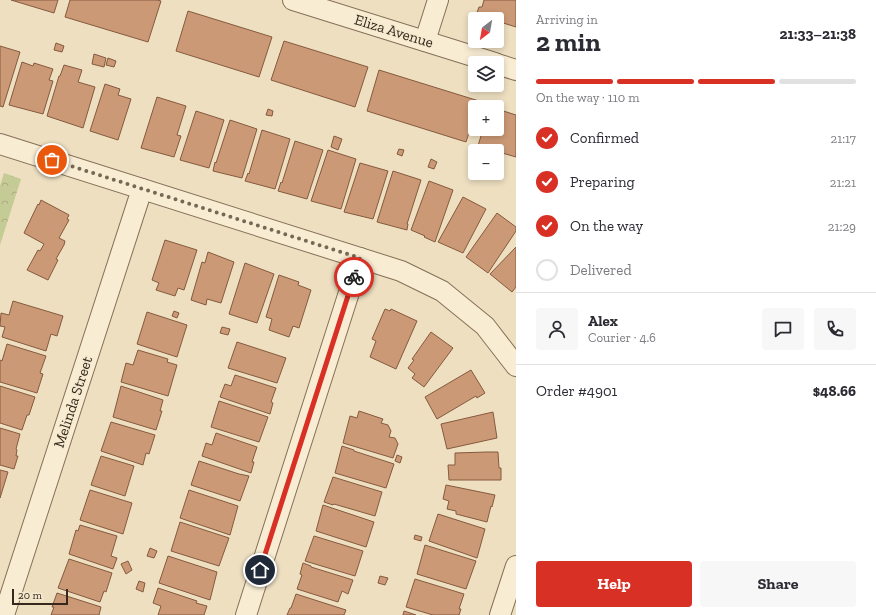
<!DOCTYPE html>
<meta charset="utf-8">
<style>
body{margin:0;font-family:"Zilla Slab",serif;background:#f7f7f7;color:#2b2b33;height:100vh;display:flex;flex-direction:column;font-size:15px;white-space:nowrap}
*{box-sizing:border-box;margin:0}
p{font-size:13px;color:#7c7c81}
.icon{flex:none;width:22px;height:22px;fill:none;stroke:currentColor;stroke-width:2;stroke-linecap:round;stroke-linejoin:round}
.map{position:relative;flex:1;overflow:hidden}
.details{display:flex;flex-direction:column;background:#fff;width:360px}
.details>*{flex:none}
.needle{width:26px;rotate:211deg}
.controls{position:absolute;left:468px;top:12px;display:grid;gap:8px}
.controls a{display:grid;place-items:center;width:36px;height:36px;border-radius:4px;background:#fff;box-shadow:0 2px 6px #0003;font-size:20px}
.scale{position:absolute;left:12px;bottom:10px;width:56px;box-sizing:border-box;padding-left:4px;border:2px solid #36281c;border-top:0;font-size:11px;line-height:14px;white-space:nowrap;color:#36281c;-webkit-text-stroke:3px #f5eacf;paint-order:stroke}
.pin{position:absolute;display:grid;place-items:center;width:34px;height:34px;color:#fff;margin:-17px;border:2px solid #fff;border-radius:50%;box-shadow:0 1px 4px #0007}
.courier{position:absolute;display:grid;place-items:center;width:40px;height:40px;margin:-20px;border:3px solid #d93025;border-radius:50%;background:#fff;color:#222;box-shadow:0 1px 5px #0007}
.headline em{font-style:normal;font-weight:700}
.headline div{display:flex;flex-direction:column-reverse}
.headline{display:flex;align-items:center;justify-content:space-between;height:68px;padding:0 20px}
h1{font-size:26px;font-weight:700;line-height:30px}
.bar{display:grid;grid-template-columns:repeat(4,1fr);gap:6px 4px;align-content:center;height:48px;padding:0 20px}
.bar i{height:5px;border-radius:3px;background:#e1e1e2}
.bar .active{background:#d93025}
.bar p{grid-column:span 4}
.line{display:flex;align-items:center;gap:10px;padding:0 20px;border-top:1px solid #e1e1e2}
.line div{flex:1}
.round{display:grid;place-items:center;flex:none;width:42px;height:42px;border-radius:4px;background:#f7f7f7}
ol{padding:0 20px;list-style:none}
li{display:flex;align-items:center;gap:12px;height:44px}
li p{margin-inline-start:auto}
li .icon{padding:4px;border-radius:50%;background:#d93025;color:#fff;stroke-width:4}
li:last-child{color:#7c7c81}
li i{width:22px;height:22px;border:2px solid #e1e1e2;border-radius:50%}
.action{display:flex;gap:8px;margin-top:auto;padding:8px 20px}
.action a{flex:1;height:46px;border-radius:4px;background:#d93025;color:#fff;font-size:16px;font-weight:700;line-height:46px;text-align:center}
.action a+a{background:#f7f7f7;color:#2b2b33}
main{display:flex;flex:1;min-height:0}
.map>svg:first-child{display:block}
</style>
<main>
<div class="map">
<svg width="516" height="615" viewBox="0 0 516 615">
<defs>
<pattern id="forest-crowns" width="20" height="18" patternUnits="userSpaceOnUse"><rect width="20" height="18" fill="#c5cb94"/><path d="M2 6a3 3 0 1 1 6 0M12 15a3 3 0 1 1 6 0" fill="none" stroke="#aaae7f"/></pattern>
</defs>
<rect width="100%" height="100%" fill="#eddfc0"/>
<path fill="url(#forest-crowns)" d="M4 173 21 179 0 245V186Z"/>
<g fill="#cb9976" stroke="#855a3e">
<path d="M11 0H58L54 13Z"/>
<path d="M70 0H157L161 1 148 42 65 17Z"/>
<path d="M484 0H516V27L500 22 499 26 497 25V19L475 18 479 7H482Z"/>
<path d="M188 11 272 37 259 77 176 51Z"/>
<path d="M284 41 368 67 355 107 271 80Z"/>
<path d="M56 43 64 46 62 52 54 50Z"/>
<path d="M0 46 20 52 3 107 0 106Z"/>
<path d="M94 54 106 58 104 67 92 64Z"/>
<path d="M108 58 116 61 114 67 106 65Z"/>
<path d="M22 62 33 66 34 63 53 69 49 80 53 81 43 114 9 105Z"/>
<path d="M64 65 82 70 78 82 95 87 83 128 47 116 59 76H60Z"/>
<path d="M379 70 479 101 477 107H475V113L466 142 367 111Z"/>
<path d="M105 84 120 89 118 95 131 99 118 140 90 131Z"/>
<path d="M157 97 186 106 177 135 181 136 174 157 141 148Z"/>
<path d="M268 109 273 111 272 116 266 115Z"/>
<path d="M497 109 516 115V157L478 146 483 129H497Z"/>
<path d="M196 111 224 120 209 168 180 160Z"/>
<path d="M230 120 257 129 242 178 213 171 215 162 216 163Z"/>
<path d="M262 130 290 139 275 189 245 181 248 173 249 174Z"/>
<path d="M334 136 342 139 338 150 331 147Z"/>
<path d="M295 141 323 150 307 199 278 191 281 182 282 183Z"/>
<path d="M399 149 404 150 402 156 397 154Z"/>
<path d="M328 150 356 159 341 209 311 201Z"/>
<path d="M431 159 437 162 434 169 428 167Z"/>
<path d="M360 163 388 171 373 219 344 212Z"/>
<path d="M393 171 421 180 407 224H408L407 230 377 222Z"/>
<path d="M429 181 453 190 435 242 424 237 425 236 411 230Z"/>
<path d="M463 197 486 209 463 253 438 242Z"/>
<path d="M41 200 69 215 67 219 69 220 59 238 65 241 64 245 56 259 58 260 48 280 27 270 38 250 40 251 44 244 24 233 38 204 39 205Z"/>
<path d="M497 213 516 227V231L488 273 466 257Z"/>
<path d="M165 240 197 250 184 290 178 288 175 296 156 290 159 283 152 280Z"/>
<path d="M516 247V287L512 292 490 274Z"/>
<path d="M208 252 234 262 221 303 207 299 206 305 191 300 202 262 205 263Z"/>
<path d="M245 263 274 274 257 323 229 314Z"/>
<path d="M279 275 299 282 298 285 311 290 299 328 293 326 289 337 269 330 272 319 266 317Z"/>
<path d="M13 301 63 316 57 336 51 334 46 351 2 337 5 327 0 326 1 313 9 315Z"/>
<path d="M385 309 390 311 391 309 417 321 396 369 370 357 376 341 372 339Z"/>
<path d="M174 311 179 313 177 318 172 316Z"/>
<path d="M147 312 187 325 177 357 137 344Z"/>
<path d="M222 327 230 329 228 335 220 333Z"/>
<path d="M431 332 453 348 424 387 412 378 415 374 408 368 414 360 412 359Z"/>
<path d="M237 342 286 358 277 383 228 368Z"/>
<path d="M7 344 46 356 40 373 43 374 37 393 0 382V360L2 361Z"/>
<path d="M138 350 168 359 167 362 177 365 168 396 121 382 126 363 133 365Z"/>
<path d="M471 370 485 393 477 398 476 396 437 419 425 397Z"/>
<path d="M235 375 276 388 271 402 273 403 270 414 220 397 225 384 231 386Z"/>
<path d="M0 386 35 397 29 415H27L22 430 0 423Z"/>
<path d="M121 386 163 400 160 411H162L156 430 113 417Z"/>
<path d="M219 401 268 417 259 442 211 427Z"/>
<path d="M359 411 383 419 381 423 388 425 391 431 389 437 395 438 398 444 393 458 343 443 350 416 357 418Z"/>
<path d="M493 412 497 438 447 449 441 424Z"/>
<path d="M111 422 155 435 149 454 146 453 143 465 101 451Z"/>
<path d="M0 428 20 434 16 449 17 450 16 456H18L14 469 0 465Z"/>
<path d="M216 433 257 447 252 462H254L251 473 202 456 206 443 212 445Z"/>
<path d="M342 446 354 450V451L394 464 386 488 335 473Z"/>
<path d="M487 452H498L499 468H501V480H449L448 465H455V453Z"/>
<path d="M397 455 402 457 400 463 395 461Z"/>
<path d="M101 456 134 466 125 496 91 485Z"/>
<path d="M199 461 239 474 249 476 240 501 191 485Z"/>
<path d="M0 470 8 472 0 498Z"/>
<path d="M333 477 382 492 375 516 334 504 333 505 324 502Z"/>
<path d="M446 485 495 495 492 507 491 506 487 522 456 514V511L447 509 449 501 443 499Z"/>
<path d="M90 490 132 503 123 534 80 520Z"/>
<path d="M189 490 238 506 230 535 180 518Z"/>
<path d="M323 505 374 522 366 547 316 531Z"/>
<path d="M438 514 485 529 477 558 429 541Z"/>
<path d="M180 522 229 538 219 566 171 551Z"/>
<path d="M80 525 117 536 111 556 117 558 113 569 69 554 76 530 78 531Z"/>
<path d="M415 535 422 537 421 541 414 539Z"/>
<path d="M314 536 363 551 355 576 305 561Z"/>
<path d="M425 545 476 561 466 589 417 574Z"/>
<path d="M150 548 157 551 154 558 147 556Z"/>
<path d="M168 556 217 572 210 600 159 583Z"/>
<path d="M69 559 112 573 106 592 104 591 100 602 58 588Z"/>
<path d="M128 561 132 570 126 574 121 564Z"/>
<path d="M303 563 311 566V567L353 580 348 594 342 591 338 602 297 589 302 575 300 574Z"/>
<path d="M380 576 388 578 385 585 378 583Z"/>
<path d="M415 579 464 594 459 609H461L459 615H433L406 607Z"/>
<path d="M139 581 145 583 143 592 136 589Z"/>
<path d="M158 588 197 601 196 603 207 606 204 615H158L161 606 153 603Z"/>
<path d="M57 593 101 607 99 615H51L54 607H52Z"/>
<path d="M296 594 346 610 344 615H287L290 608H291Z"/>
<path d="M404 611 416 615H403Z"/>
</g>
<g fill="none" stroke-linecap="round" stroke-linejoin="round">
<defs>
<g id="minor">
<path d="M293 0 495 63"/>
<path d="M425 41 438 0"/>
<path d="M497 64 516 70"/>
<path d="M0 144 401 271 442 291 485 326 516 366"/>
<path d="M4 615 142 189"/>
<path d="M246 615 360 258"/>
<path d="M500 615 516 566"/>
</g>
</defs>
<use href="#minor" stroke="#867058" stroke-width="22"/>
<use href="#minor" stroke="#f8edd3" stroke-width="20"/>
</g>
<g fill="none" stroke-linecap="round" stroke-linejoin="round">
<path stroke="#766855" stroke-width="4" stroke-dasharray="0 7.2" d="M52 160 360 258 354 277"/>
<path stroke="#d93025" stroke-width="5" d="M260 570 354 277"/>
</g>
<g text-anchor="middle" stroke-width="3" stroke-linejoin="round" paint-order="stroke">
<g font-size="15" fill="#36281c" stroke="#f5eacf">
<text transform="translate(394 31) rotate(17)" y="5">Eliza Avenue</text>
<text transform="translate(73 402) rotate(-72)" y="5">Melinda Street</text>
</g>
</g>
</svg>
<div class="controls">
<a><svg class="needle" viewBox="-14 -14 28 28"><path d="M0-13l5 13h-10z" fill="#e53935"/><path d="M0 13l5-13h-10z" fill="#7c7c81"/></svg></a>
<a><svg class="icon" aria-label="layers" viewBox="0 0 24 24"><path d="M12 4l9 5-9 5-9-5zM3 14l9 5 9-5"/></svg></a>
<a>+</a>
<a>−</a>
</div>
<div class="scale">20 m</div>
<div class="pin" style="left:52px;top:160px;background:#ea580c"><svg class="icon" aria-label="bag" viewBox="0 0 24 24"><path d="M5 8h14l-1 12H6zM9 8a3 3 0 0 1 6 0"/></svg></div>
<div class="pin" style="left:260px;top:570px;background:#1f2937"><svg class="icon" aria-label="home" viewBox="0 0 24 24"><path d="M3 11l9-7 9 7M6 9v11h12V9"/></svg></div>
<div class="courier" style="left:354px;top:277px"><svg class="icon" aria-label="bike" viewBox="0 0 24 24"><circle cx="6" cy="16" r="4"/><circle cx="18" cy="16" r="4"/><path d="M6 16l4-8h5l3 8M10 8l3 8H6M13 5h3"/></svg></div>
</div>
<section class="details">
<div class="headline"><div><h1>2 min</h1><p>Arriving in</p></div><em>21:33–21:38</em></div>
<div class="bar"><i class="active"></i><i class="active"></i><i class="active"></i><i></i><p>On the way · 110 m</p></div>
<ol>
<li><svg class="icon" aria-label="check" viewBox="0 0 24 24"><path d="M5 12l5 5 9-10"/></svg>Confirmed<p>21:17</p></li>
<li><svg class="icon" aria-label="check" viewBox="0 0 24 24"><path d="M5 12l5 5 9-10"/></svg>Preparing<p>21:21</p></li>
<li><svg class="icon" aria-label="check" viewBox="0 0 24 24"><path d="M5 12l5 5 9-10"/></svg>On the way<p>21:29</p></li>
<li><i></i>Delivered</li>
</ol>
<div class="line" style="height:72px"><a class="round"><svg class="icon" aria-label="person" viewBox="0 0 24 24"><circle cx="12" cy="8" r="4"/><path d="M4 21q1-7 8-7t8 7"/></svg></a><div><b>Alex</b><p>Courier · 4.6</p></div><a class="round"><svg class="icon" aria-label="chat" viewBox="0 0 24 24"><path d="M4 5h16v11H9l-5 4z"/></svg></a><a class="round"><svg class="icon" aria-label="phone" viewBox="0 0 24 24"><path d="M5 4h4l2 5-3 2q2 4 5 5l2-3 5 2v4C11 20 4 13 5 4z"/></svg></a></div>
<div class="line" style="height:52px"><div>Order #4901</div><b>$48.66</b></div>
<div class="action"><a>Help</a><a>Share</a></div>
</section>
</main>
